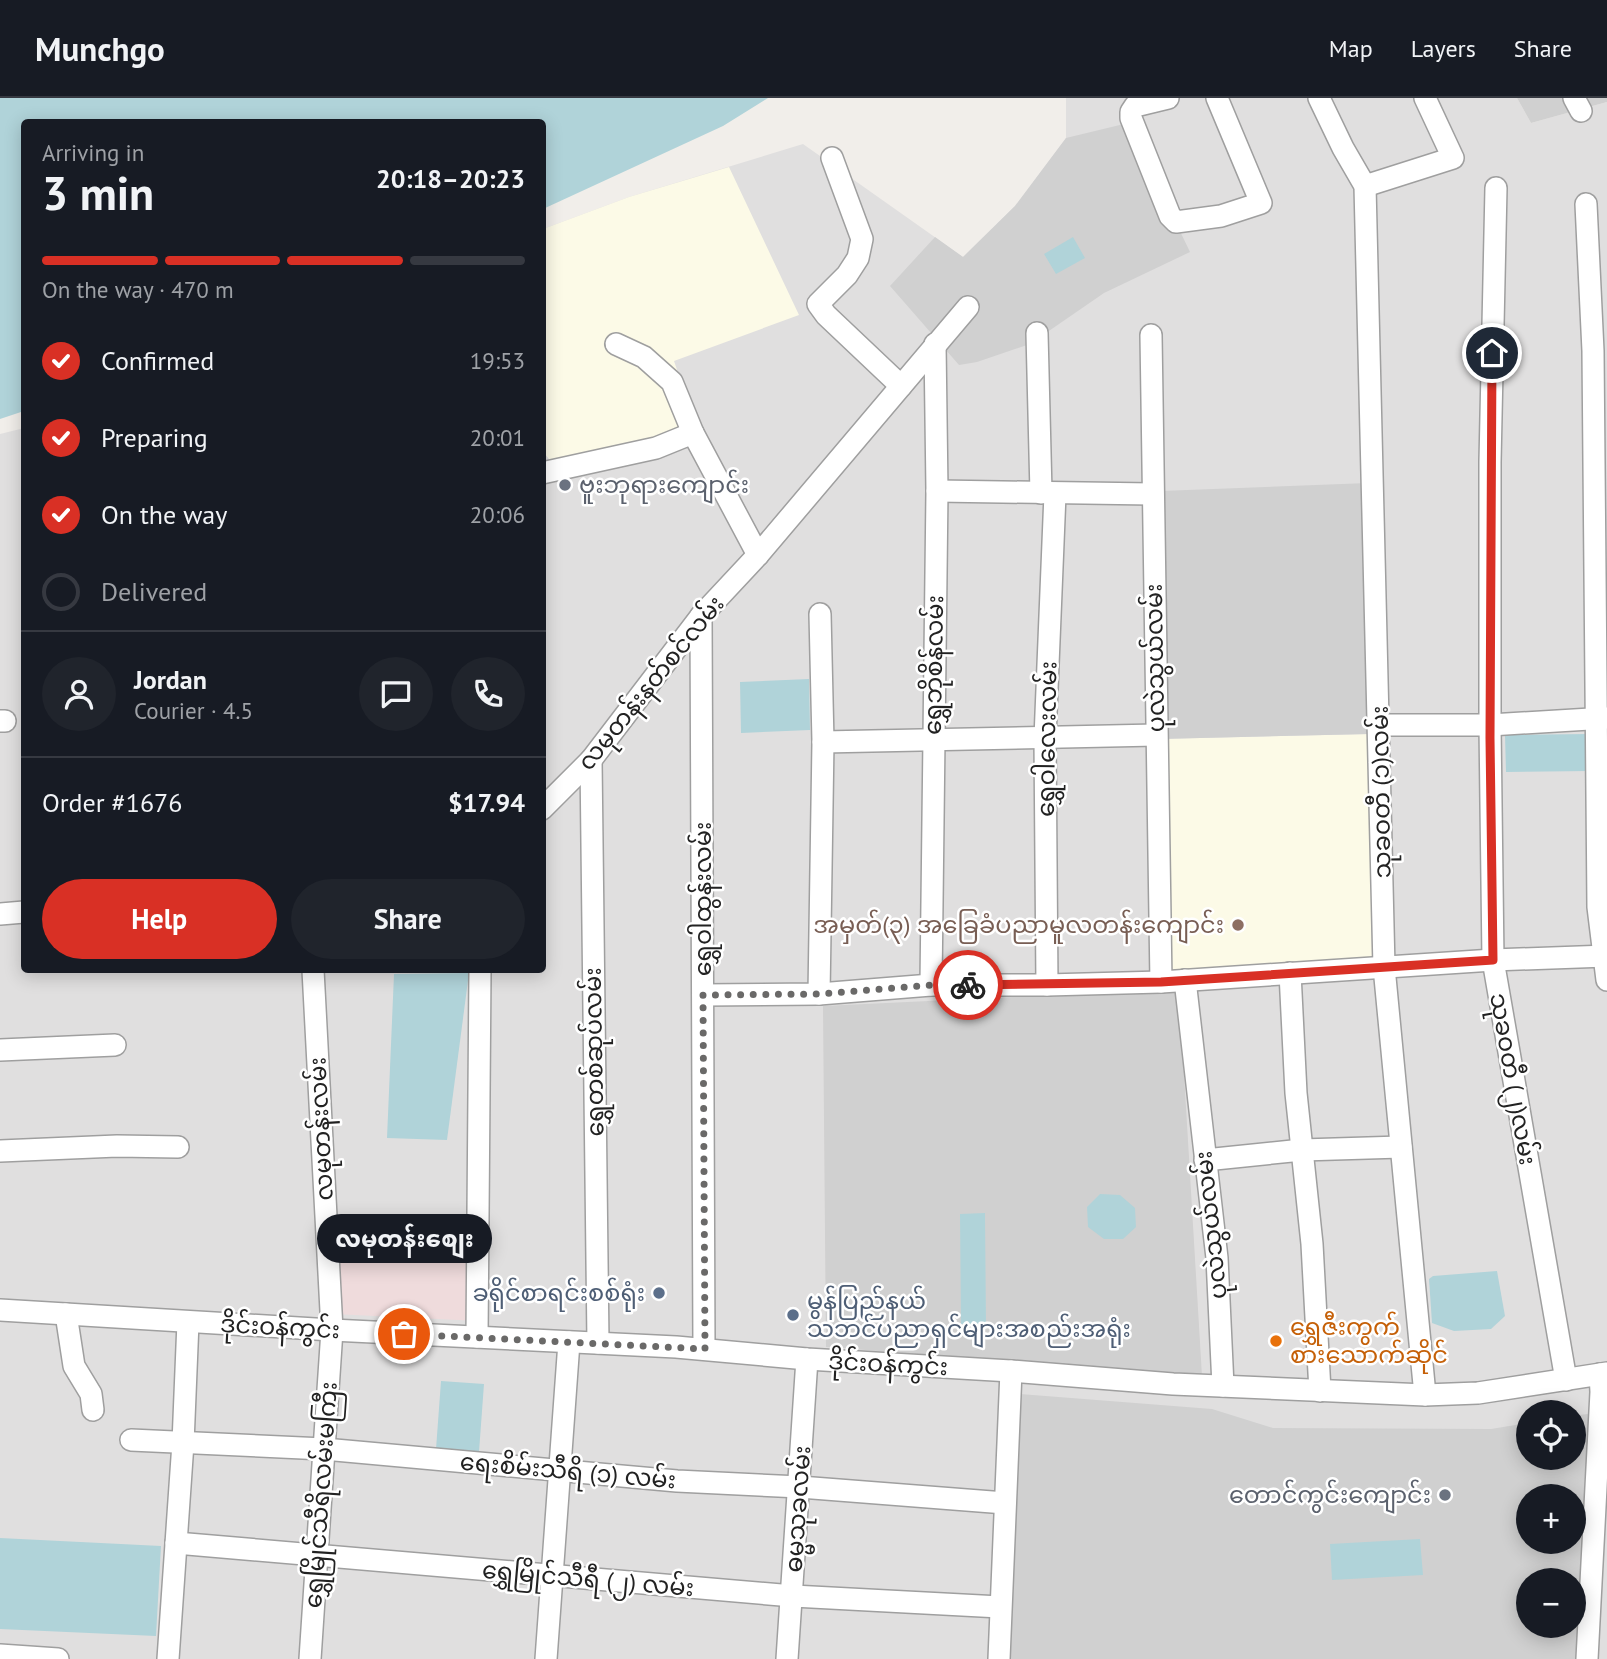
<!DOCTYPE html>
<meta charset="utf-8">
<style>
body{margin:0;font-family:"PT Sans","Noto Sans Myanmar",sans-serif;background:#20242c;color:#f1f3f6;height:100vh;display:flex;flex-direction:column;font-size:26px;white-space:nowrap}
*{box-sizing:border-box;margin:0}
p{font-size:23px;color:#9ea1a6}
.icon{flex:none;width:38px;height:38px;fill:none;stroke:currentColor;stroke-width:2;stroke-linecap:round;stroke-linejoin:round}
.map{position:relative;flex:1;overflow:hidden}
.sheet{position:absolute;left:21px;top:21px;width:525px;height:854px;display:flex;flex-direction:column;background:#171b24;border-radius:7px;box-shadow:0 4px 18px #0003}
.sheet>*{flex:none}
.fabs{position:absolute;left:1516px;top:1302px;display:grid;gap:14px}
.fabs a{display:grid;place-items:center;width:70px;height:70px;border-radius:50%;background:#171b24;box-shadow:0 4px 18px #0003;font-size:35px}
.pin{position:absolute;display:grid;place-items:center;width:60px;height:60px;color:#fff;margin:-30px;border:4px solid #fff;border-radius:50%;box-shadow:0 2px 7px #0007}
.courier{position:absolute;display:grid;place-items:center;width:70px;height:70px;margin:-35px;border:5px solid #d93025;border-radius:50%;background:#fff;color:#222;box-shadow:0 2px 9px #0007}
.bubble{position:absolute;height:49px;border-radius:24px;background:#171b24;box-shadow:0 4px 18px #0003;font-size:23px;font-weight:800;line-height:49px;text-align:center}
.headline em{font-style:normal;font-weight:800}
.headline div{display:flex;flex-direction:column-reverse}
.headline{display:flex;align-items:center;justify-content:space-between;height:119px;padding:0 21px}
h1{font-size:46px;font-weight:800;line-height:52px}
.bar{display:grid;grid-template-columns:repeat(4,1fr);gap:10px 7px;align-content:center;height:84px;padding:0 21px}
.bar i{height:9px;border-radius:5px;background:#363941}
.bar .on{background:#d93025}
.bar p{grid-column:span 4}
.line{display:flex;align-items:center;gap:18px;padding:0 21px;border-top:2px solid #363941}
.line div{flex:1}
.round{display:grid;place-items:center;flex:none;width:74px;height:74px;border-radius:37px;background:#20242c}
ol{padding:0 21px;list-style:none}
li{display:flex;align-items:center;gap:21px;height:77px}
li p{margin-inline-start:auto}
li .icon{padding:7px;border-radius:50%;background:#d93025;color:#fff;stroke-width:4}
li:last-child{color:#9ea1a6}
li i{width:38px;height:38px;border:4px solid #363941;border-radius:50%}
.button{display:flex;gap:14px;margin-top:auto;padding:14px 21px}
.button a{flex:1;height:80px;border-radius:42px;background:#d93025;color:#fff;font-size:28px;font-weight:800;line-height:80px;text-align:center}
.button a+a{background:#20242c;color:#f1f3f6}
header{display:flex;align-items:center;gap:42px;box-sizing:border-box;height:98px;padding:0 35px;background:#171b24;border-bottom:2px solid #363941}
header strong{font-size:33px}
nav{display:flex;gap:38px;margin-inline-start:auto;font-size:24px}
.map>svg:first-child{display:block}
</style>
<header>
<strong>Munchgo</strong>
<nav><a>Map</a><a>Layers</a><a>Share</a></nav>
</header>
<div class="map">
<svg width="1607" height="1561" viewBox="0 0 1607 1561">
<rect width="100%" height="100%" fill="#f1eeea"/>
<path fill="#e0dfdf" fill-rule="evenodd" d="M1066 0H1517L1531 25 1607 4V1561H0V336L24 330V872H542L543 131 629 99 803 46 963 159 1015 108 1066 40ZM1528 1314H1573V1360H1528ZM1528 1398H1573V1444H1528ZM1528 1482H1573V1528H1528Z"/>
<path fill="#efdbdc" d="M335 1133H479V1223L334 1216Z"/>
<g fill="#fcfae7">
<path d="M729 69 799 217 674 263 697 330 555 368 543 354V131L629 99Z"/>
<path d="M1369 636 1372 864 1169 876 1159 641Z"/>
</g>
<g fill="#d0d0d0" fill-rule="evenodd">
<path d="M1517 0H1607V4L1531 25Z"/>
<path d="M1128 25 1190 154 1104 195 1030 246 977 264 959 267 890 188 935 139 963 159 1015 108 1066 40Z"/>
<path d="M1368 385 1369 636 1159 641 1161 393Z"/>
<path d="M1179 891 1202 1278 826 1249 823 908Z"/>
<path d="M1020 1296 1212 1311 1273 1330 1491 1331 1528 1325V1360H1573V1318L1601 1314 1586 1561H1009ZM1528 1398H1573V1444H1528ZM1528 1482H1573V1528H1528Z"/>
</g>
<g fill="#b0d3d9">
<path d="M0 0H768L723 28 543 111 542 24H24V313L0 321Z"/>
<path d="M1073 139 1085 160 1056 176 1044 156Z"/>
<path d="M809 581 810 632 741 635 740 584Z"/>
<path d="M1590 636V673L1506 674 1505 637Z"/>
<path d="M469 875 447 1042 387 1040 394 876Z"/>
<path d="M1100 1096 1120 1097 1135 1110 1136 1129 1123 1141H1104L1088 1129 1087 1109Z"/>
<path d="M985 1115 986 1226H961L960 1116Z"/>
<path d="M1497 1173 1505 1218 1491 1231 1454 1233 1432 1225 1429 1181 1433 1178Z"/>
<path d="M441 1283 484 1286 479 1354 436 1351Z"/>
<path d="M0 1440 161 1448 156 1538 0 1531Z"/>
<path d="M1420 1441 1423 1477 1332 1482 1330 1446Z"/>
</g>
<g fill="none" stroke-linecap="round" stroke-linejoin="round">
<defs>
<g id="minor">
<path d="M1168 0 1135 8 1131 14V20L1170 118 1176 124 1221 118 1261 105 1217 0"/>
<path d="M1319 0 1343 50 1365 88 1384 869 1425 1297"/>
<path d="M1574 0 1581 13"/>
<path d="M832 60 862 141 858 160 847 177 818 206 826 217 901 288"/>
<path d="M1365 88 1453 60 1425 0"/>
<path d="M1496 90 1490 364V627L1493 862 1566 1282"/>
<path d="M1586 106 1593 253 1598 809 1607 882"/>
<path d="M1037 235 1041 395"/>
<path d="M1151 237 1161 884"/>
<path d="M616 246 644 259 672 284 693 335"/>
<path d="M542 375 656 350 693 335 758 457"/>
<path d="M937 393 1152 396"/>
<path d="M701 518 704 1251"/>
<path d="M0 623H5"/>
<path d="M1380 627H1490L1607 620"/>
<path d="M823 644 1156 637"/>
<path d="M591 662 598 1245"/>
<path d="M542 711 591 662 701 518 758 457 968 209"/>
<path d="M0 816 24 814"/>
<path d="M1290 875 1296 995 1312 1146 1320 1293"/>
<path d="M1185 882 1217 1160 1223 1288"/>
<path d="M931 887 937 393 935 246"/>
<path d="M1047 887 1045 640 1055 396"/>
<path d="M819 896 823 644 820 516"/>
<path d="M703 897 819 896 931 887H1047L1161 884 1493 862 1607 858"/>
<path d="M0 952 115 947"/>
<path d="M0 1053 117 1048 178 1049"/>
<path d="M1205 1062 1302 1052 1401 1049"/>
<path d="M0 1212 332 1232 676 1249 807 1261 1011 1273 1173 1286 1425 1297 1478 1295 1607 1275"/>
<path d="M66 1216 74 1268 91 1296 93 1312"/>
<path d="M477 1239 480 872"/>
<path d="M131 1342 324 1351 677 1383 800 1389 1005 1405"/>
<path d="M176 1445 793 1498 1000 1509"/>
<path d="M0 1557 58 1561"/>
<path d="M168 1561 183 1345 188 1224"/>
<path d="M310 1561 332 1232 313 872"/>
<path d="M546 1561 569 1244"/>
<path d="M787 1561 807 1261"/>
<path d="M999 1561 1011 1273"/>
<path d="M1587 1561 1601 1294 1600 1276"/>
</g>
</defs>
<use href="#minor" stroke="#9f9f9f" stroke-width="24"/>
<use href="#minor" stroke="#fff" stroke-width="21"/>
</g>
<g fill="none" stroke-linecap="round" stroke-linejoin="round">
<path stroke="#6a6968" stroke-width="7" stroke-dasharray="0 12.6" d="M404 1236 705 1251 703 897 820 896 931 887H968"/>
<path stroke="#d93025" stroke-width="9" d="M968 887 1161 884 1493 862 1490 640 1492 255"/>
</g>
<g fill="#6b7280" stroke="#fff" stroke-width="2.5">
<circle cx="565" cy="387" r="7"/>
<circle cx="1445" cy="1397" r="7"/>
</g>
<circle fill="#8d6e63" stroke="#fff" stroke-width="2.5" cx="1238" cy="827" r="7"/>
<g fill="#5c6f8a" stroke="#fff" stroke-width="2.5">
<circle cx="659" cy="1195" r="7"/>
<circle cx="793" cy="1217" r="7"/>
</g>
<circle fill="#e8710a" stroke="#fff" stroke-width="2.5" cx="1276" cy="1243" r="7"/>
<g text-anchor="middle" stroke-width="5" stroke-linejoin="round" paint-order="stroke">
<g font-size="24" fill="#5b616d" stroke="#fff" text-anchor="start">
<text x="579" y="395">ဗူးဘုရားကျောင်း</text>
<text x="1431" y="1405" text-anchor="end">တောင်ကွင်းကျောင်း</text>
</g>
<g font-size="24" fill="#222" stroke="#fff">
<text transform="translate(1155 560) rotate(-91)" y="8">ပုလဲသွယ်လမ်း</text>
<text transform="translate(934 567) rotate(-89)" y="8">ရွှေဘိုစိန်လမ်း</text>
<text transform="translate(651 585) rotate(-51)" y="8">လမုတန်းနတ်စင်လမ်း</text>
<text transform="translate(1047 641) rotate(-89)" y="8">ရွှေဝါလေးလမ်း</text>
<text transform="translate(1381 694) rotate(-91)" y="8">သုခဝတီ (၁)လမ်း</text>
<text transform="translate(703 801) rotate(-90)" y="8">ရွှေဝါထွန်းလမ်း</text>
<text transform="translate(594 954) rotate(-91)" y="8">ရွှေတစ်ဆုပ်လမ်း</text>
<text transform="translate(1513 981) rotate(80)" y="8">သုခဝတီ (၂)လမ်း</text>
<text transform="translate(321 1031) rotate(-93)" y="8">လမုတန်းလမ်း</text>
<text transform="translate(1211 1127) rotate(-96)" y="8">ပုလဲသွယ်လမ်း</text>
<text transform="translate(280 1229) rotate(3)" y="8">ဒိုင်းဝန်ကွင်း</text>
<text transform="translate(888 1266) rotate(3)" y="8">ဒိုင်းဝန်ကွင်း</text>
<text transform="translate(568 1373) rotate(5)" y="8">ရေးစိမ်းသီရိ (၁) လမ်း</text>
<text transform="translate(321 1397) rotate(-86)" y="8">ရွှေမြိုင်သီရိလမ်းမကြီး</text>
<text transform="translate(798 1411) rotate(-86)" y="8">ဓမ္မသုခလမ်း</text>
<text transform="translate(588 1481) rotate(5)" y="8">ရွှေမြိုင်သီရီ (၂) လမ်း</text>
</g>
<g font-size="24" fill="#785e54" stroke="#fff" text-anchor="end">
<text x="1224" y="835">အမှတ်(၃) အခြေခံပညာမူလတန်းကျောင်း</text>
</g>
<g font-size="24" fill="#4e5e75" stroke="#fff" text-anchor="end">
<text x="645" y="1203">ခရိုင်စာရင်းစစ်ရုံး</text>
<text x="807" y="1211" text-anchor="start">မွန်ပြည်နယ်<tspan x="807" dy="28">သဘင်ပညာရှင်များအစည်းအရုံး</tspan></text>
</g>
<g font-size="24" fill="#c56008" stroke="#fff" text-anchor="start">
<text x="1290" y="1237">ရွှေဇီးကွက်<tspan x="1290" dy="28">စားသောက်ဆိုင်</tspan></text>
</g>
</g>
</svg>
<div class="fabs">
<a><svg class="icon" aria-label="locate" viewBox="0 0 24 24"><circle cx="12" cy="12" r="6"/><path d="M12 2v4M12 18v4M2 12h4M18 12h4"/></svg></a>
<a>+</a>
<a>−</a>
</div>
<div class="pin" style="left:404px;top:1236px;background:#ea580c"><svg class="icon" aria-label="bag" viewBox="0 0 24 24"><path d="M5 8h14l-1 12H6zM9 8a3 3 0 0 1 6 0"/></svg></div>
<div class="pin" style="left:1492px;top:255px;background:#1f2937"><svg class="icon" aria-label="home" viewBox="0 0 24 24"><path d="M3 11l9-7 9 7M6 9v11h12V9"/></svg></div>
<div class="courier" style="left:968px;top:887px"><svg class="icon" aria-label="bike" viewBox="0 0 24 24"><circle cx="6" cy="16" r="4"/><circle cx="18" cy="16" r="4"/><path d="M6 16l4-8h5l3 8M10 8l3 8H6M13 5h3"/></svg></div>
<div class="bubble" style="left:317px;top:1116px;width:175px">လမုတန်းစျေး</div>
<section class="sheet">
<div class="headline"><div><h1>3 min</h1><p>Arriving in</p></div><em>20:18–20:23</em></div>
<div class="bar"><i class="on"></i><i class="on"></i><i class="on"></i><i></i><p>On the way · 470 m</p></div>
<ol>
<li><svg class="icon" aria-label="check" viewBox="0 0 24 24"><path d="M5 12l5 5 9-10"/></svg>Confirmed<p>19:53</p></li>
<li><svg class="icon" aria-label="check" viewBox="0 0 24 24"><path d="M5 12l5 5 9-10"/></svg>Preparing<p>20:01</p></li>
<li><svg class="icon" aria-label="check" viewBox="0 0 24 24"><path d="M5 12l5 5 9-10"/></svg>On the way<p>20:06</p></li>
<li><i></i>Delivered</li>
</ol>
<div class="line" style="height:126px"><a class="round"><svg class="icon" aria-label="person" viewBox="0 0 24 24"><circle cx="12" cy="8" r="4"/><path d="M4 21q1-7 8-7t8 7"/></svg></a><div><b>Jordan</b><p>Courier · 4.5</p></div><a class="round"><svg class="icon" aria-label="chat" viewBox="0 0 24 24"><path d="M4 5h16v11H9l-5 4z"/></svg></a><a class="round"><svg class="icon" aria-label="phone" viewBox="0 0 24 24"><path d="M5 4h4l2 5-3 2q2 4 5 5l2-3 5 2v4C11 20 4 13 5 4z"/></svg></a></div>
<div class="line" style="height:91px"><div>Order #1676</div><b>$17.94</b></div>
<div class="button"><a>Help</a><a>Share</a></div>
</section>
</div>
